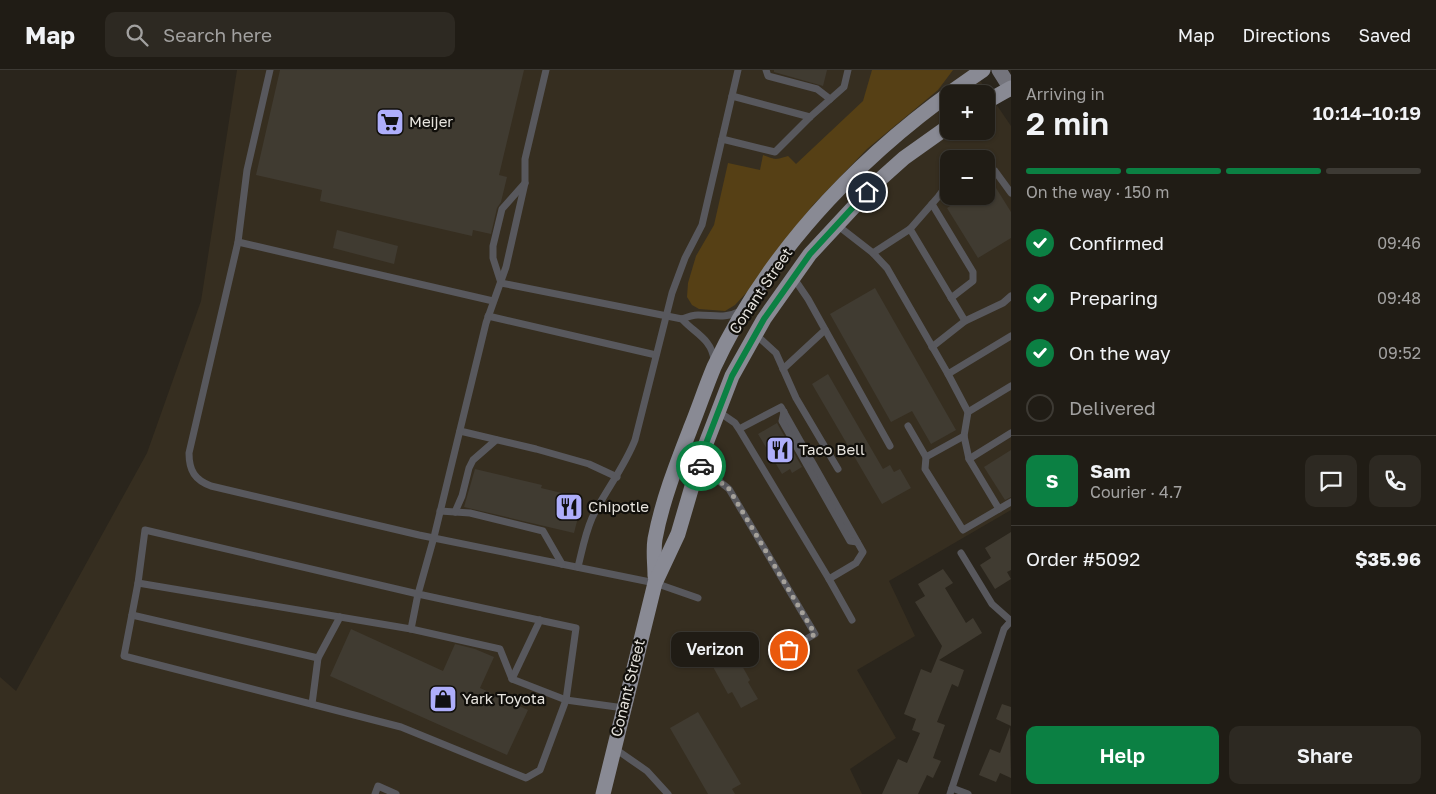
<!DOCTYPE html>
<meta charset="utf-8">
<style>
body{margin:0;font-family:"Golos Text",sans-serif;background:#2d2922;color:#f1f3f6;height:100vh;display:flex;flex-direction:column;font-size:19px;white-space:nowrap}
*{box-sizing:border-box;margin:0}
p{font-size:16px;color:#a2a1a0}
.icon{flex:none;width:28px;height:28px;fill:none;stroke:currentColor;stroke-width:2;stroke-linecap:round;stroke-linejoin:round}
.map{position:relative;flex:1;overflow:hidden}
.details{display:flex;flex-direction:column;background:#201c15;width:425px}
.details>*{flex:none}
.controls{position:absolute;left:940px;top:15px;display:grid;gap:10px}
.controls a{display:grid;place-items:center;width:55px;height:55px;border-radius:10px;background:#201c15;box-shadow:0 1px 4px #0004,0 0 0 1px #3d3a34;font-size:25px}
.pin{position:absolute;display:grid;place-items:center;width:42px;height:42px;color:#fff;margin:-21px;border:2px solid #fff;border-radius:50%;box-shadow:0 1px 5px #0007}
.courier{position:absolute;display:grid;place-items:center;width:50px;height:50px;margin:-25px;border:4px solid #0b8043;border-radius:50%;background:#fff;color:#222;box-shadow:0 1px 6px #0007}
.bubble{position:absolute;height:35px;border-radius:10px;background:#201c15;box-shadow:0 1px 4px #0004,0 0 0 1px #3d3a34;font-size:16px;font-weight:600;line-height:35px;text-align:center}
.summary em{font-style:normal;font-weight:600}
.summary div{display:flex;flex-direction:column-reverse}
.summary{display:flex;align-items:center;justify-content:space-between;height:85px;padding:0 15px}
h1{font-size:32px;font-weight:600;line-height:38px}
.bar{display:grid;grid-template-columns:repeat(4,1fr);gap:8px 5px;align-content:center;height:60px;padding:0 15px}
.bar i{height:6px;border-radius:4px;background:#3d3a34}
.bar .selected{background:#0b8043}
.bar p{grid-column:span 4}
.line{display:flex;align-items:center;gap:12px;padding:0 15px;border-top:1px solid #3d3a34}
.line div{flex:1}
.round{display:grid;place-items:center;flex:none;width:52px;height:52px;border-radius:10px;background:#2d2922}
ol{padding:0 15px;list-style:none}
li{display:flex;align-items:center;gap:15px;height:55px}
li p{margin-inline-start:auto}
li .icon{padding:5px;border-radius:50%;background:#0b8043;color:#fff;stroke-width:4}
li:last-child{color:#a2a1a0}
li i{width:28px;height:28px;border:2px solid #3d3a34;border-radius:50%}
.primary-button{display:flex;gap:10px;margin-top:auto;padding:10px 15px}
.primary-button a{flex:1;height:58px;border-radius:10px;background:#0b8043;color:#fff;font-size:20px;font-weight:600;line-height:58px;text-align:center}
.primary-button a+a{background:#2d2922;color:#f1f3f6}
header{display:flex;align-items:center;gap:30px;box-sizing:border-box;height:70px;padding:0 25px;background:#201c15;border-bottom:1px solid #3d3a34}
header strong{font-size:24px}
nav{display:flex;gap:28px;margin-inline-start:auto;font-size:18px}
.search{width:350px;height:45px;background:#2d2922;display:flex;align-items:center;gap:12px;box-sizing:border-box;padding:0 18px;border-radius:10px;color:#a2a1a0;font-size:19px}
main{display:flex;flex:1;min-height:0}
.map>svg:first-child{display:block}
</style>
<header>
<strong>Map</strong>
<div class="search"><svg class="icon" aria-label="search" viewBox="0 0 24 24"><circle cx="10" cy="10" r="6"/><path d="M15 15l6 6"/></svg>Search here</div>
<nav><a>Map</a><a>Directions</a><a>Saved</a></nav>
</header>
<main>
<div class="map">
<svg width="1011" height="724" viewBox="0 0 1011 724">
<rect width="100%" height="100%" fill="#2a251c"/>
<path fill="#362e20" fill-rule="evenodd" d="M237 0H973L1011 56V440L889 511 915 566 857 600 896 668 850 699 862 724H0V607L16 621 147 383 201 231ZM949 24H986V61H949ZM949 89H986V126H949Z"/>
<path fill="#564015" d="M872 0H953L938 20 867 79 813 135 776 181 748 221 735 235 725 241 699 239 692 235 687 227 688 213 696 186 714 155 728 93 760 100 763 85C777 90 774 90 788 86L796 94 863 31Z"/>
<g fill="#403b31">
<path d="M280 0H524L499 105 507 107 501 132 497 138 491 164 473 160 472 166 320 131 322 120 256 105Z"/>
<path d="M774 0H827L823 16 774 2Z"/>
<path d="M986 102 1011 142V168L978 188 947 138 966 126H986Z"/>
<path d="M337 160 398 176 394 194 333 178Z"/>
<path d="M875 218 956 360 931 374 912 341 891 352 830 244Z"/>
<path d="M828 304 883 399 890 395 894 402 900 399 911 418 882 434 812 314Z"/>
<path d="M777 353 802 397 792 403 790 399 782 404 758 364Z"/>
<path d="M1011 380V427L1005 430 984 397Z"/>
<path d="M475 399 542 415 541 418 583 428 574 463 464 437Z"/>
<path d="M1011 462V500L1007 502 1011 509 995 519 980 495 991 488 985 478Z"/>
<path d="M943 499 953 513 945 518 966 553 973 548 982 563 939 590 964 600 958 617 952 614 937 652 945 655 933 688 941 691 933 708 927 705 918 724H882L898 689 907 693 920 663 912 660 916 649 904 644 921 599 931 603 942 576 915 532 925 526 918 514Z"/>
<path d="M351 559 443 601 455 574 475 579 494 587 480 618 528 640 507 685 330 606Z"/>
<path d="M723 562 750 610 748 612 758 629 741 638 732 622 728 624 701 575Z"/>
<path d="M1002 634 1011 637V656L996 649Z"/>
<path d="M698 642 741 714 732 719 735 724H708L670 658Z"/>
<path d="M1010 657 1011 708 1000 703 996 712 979 705 990 679 1000 683Z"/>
</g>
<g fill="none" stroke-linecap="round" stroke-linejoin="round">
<g stroke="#58585d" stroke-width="7">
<path d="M270 0 247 100 238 172 189 383C189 401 195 410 211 416L419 465 655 513 698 528"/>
<path d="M766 0 768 6 817 19 830 29"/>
<path d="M732 26 810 47"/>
<path d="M722 69 775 82 810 47 844 17 848 0"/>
<path d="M986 94 995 101 1011 123"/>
<path d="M525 113 502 139 493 176V188L501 213 682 249C687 247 693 245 698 245 715 245 725 249 741 241"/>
<path d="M932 134 973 202V211L951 228"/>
<path d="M837 155 873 183 887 198 948 304 1011 266"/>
<path d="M910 159 938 127 949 112"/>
<path d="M238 172 493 231"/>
<path d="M873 183 910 159 965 251 932 277"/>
<path d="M793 207 808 229 890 376"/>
<path d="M488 246 656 285"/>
<path d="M682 249C694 263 712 269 714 290"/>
<path d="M965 251 1003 233 1011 226"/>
<path d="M755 264 776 283 796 328 838 399"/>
<path d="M783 299 825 260"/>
<path d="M948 304 968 342 964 366 969 389 999 439"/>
<path d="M719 342 735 353 739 359 829 509 856 493 863 482 781 337 739 359"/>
<path d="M784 342 782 351 850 471 857 472"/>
<path d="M968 342 1011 316"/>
<path d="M908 356 926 387 964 366"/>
<path d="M460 361 536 379 589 394 617 407"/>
<path d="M926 387 925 399 963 460 1011 432"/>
<path d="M969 389 1011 363"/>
<path d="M699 395 729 419 815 564 789 579"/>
<path d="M440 441 470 443 543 461 562 494"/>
<path d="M455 442 462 426 469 398 473 390 496 370"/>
<path d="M961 483 992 534 1011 551"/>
<path d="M578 497C582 481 585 464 592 448 605 421 624 398 635 370L672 223 685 188 702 155 738 0"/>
<path d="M829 509 852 550"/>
<path d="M138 513 411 559 500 579 512 609 566 630 624 638"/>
<path d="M132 545 318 588 340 547"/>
<path d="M411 559 418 524 576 558 566 630 540 700 526 708 401 657 124 586 138 513 145 460 418 524 434 467 486 253 506 197 525 113V89L546 0"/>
<path d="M512 609 540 550"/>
<path d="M312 634 318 588"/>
<path d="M614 678 647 701 668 724"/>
<path d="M952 718 968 724"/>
<path d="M375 724 378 716 396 724"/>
<path d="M950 724 1004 559 1011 551"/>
</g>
<path stroke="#74747c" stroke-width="15" d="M999 0 1011 19"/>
<g stroke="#898a94" stroke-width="15">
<path d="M986 32 1011 18"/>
<path d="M655 506C655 494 653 481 655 469 662 431 677 393 691 357 699 337 706 316 714 297 771 174 872 74 983 0"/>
<path d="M603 724 655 513 678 464 700 389 732 306 764 249 810 184 876 113 904 88 949 56"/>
</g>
</g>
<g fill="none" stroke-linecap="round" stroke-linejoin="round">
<path stroke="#a5a19a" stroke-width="5" stroke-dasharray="0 9" d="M701 396 729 419 815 564 789 580"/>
<path stroke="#0b8043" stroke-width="6" d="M701 396 698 394 700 389 732 306 764 249 810 184 867 122"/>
</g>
<defs>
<symbol id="supermarket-square" viewBox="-11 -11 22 22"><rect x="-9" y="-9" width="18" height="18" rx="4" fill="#aeaefb" stroke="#110f0b"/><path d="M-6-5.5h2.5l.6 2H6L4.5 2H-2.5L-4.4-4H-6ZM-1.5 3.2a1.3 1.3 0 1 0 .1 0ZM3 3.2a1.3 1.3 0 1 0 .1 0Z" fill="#111"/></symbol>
<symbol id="restaurant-square" viewBox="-11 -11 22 22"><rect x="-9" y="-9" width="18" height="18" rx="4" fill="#aeaefb" stroke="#110f0b"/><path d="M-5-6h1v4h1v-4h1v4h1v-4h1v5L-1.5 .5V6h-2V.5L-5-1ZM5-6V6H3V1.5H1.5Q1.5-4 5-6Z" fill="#111"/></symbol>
<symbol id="shop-square" viewBox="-11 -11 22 22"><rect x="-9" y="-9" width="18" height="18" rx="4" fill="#aeaefb" stroke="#110f0b"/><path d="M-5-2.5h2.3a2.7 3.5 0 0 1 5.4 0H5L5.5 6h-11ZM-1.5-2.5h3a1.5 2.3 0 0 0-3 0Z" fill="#111"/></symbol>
</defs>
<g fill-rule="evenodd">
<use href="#supermarket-square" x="374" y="36" width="32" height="32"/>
<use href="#restaurant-square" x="764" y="364" width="32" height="32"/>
<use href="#restaurant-square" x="553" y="421" width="32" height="32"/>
<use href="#shop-square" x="427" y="613" width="32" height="32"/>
</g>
<g text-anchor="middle" stroke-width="4.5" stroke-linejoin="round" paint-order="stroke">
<g font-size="15" fill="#e7e4de" stroke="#110f0b" text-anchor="start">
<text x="409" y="57">Meijer</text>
<text x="799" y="385">Taco Bell</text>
<text x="588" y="442">Chipotle</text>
<text x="462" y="634">Yark Toyota</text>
</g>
<g font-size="15" fill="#e7e4de" stroke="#110f0b">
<text transform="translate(761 221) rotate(-56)" y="5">Conant Street</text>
<text transform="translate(628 618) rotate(-76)" y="5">Conant Street</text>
</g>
</g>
</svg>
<div class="controls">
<a>+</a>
<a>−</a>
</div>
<div class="pin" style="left:789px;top:580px;background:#ea580c"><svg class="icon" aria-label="bag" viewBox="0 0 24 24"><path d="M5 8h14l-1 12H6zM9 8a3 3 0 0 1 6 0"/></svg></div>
<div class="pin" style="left:867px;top:122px;background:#1f2937"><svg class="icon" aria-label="home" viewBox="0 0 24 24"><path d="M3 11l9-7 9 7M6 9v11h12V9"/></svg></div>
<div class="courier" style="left:701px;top:396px"><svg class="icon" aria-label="car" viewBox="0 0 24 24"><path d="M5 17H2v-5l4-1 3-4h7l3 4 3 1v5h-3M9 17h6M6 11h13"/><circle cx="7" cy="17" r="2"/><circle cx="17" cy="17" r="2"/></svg></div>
<div class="bubble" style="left:671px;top:562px;width:88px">Verizon</div>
</div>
<section class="details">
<div class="summary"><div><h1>2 min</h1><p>Arriving in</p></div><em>10:14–10:19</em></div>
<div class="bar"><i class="selected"></i><i class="selected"></i><i class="selected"></i><i></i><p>On the way · 150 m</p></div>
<ol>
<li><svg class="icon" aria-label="check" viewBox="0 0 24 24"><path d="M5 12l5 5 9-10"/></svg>Confirmed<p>09:46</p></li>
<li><svg class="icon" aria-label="check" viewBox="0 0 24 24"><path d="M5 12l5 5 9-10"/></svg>Preparing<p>09:48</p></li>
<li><svg class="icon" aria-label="check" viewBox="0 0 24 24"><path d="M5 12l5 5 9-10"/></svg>On the way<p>09:52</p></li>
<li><i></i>Delivered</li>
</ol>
<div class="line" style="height:90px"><b class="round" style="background:#0b8043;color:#fff">S</b><div><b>Sam</b><p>Courier · 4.7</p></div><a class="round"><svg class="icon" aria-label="chat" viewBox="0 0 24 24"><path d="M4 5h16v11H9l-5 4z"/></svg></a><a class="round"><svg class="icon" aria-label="phone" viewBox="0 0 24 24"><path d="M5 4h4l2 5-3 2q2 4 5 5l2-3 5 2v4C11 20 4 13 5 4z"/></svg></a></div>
<div class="line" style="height:65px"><div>Order #5092</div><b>$35.96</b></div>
<div class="primary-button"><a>Help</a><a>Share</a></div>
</section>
</main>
